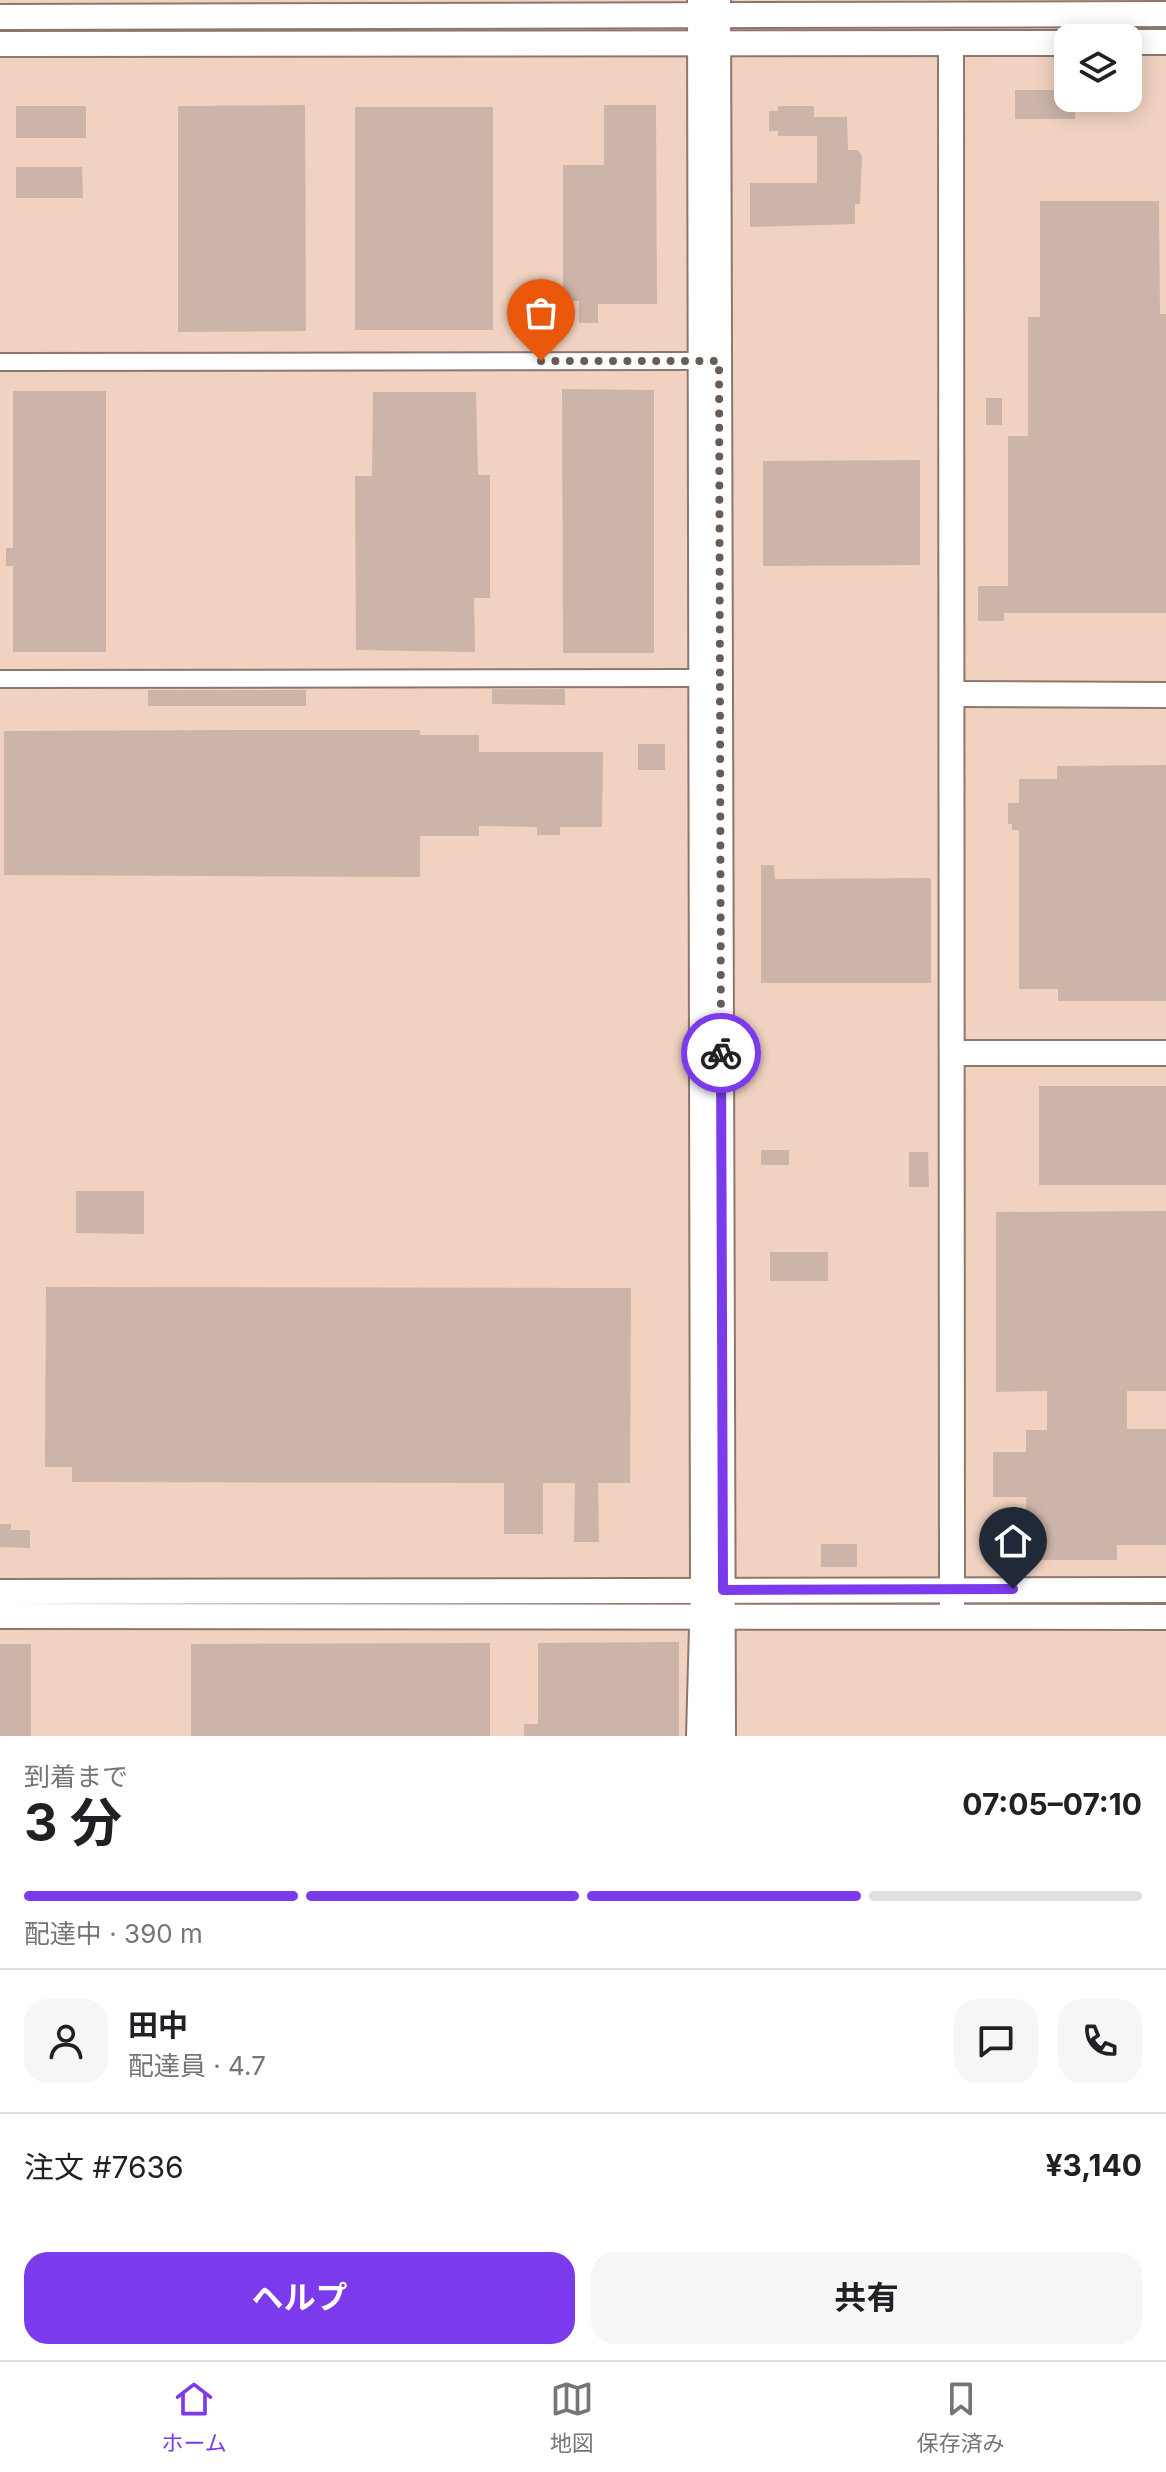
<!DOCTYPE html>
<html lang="ja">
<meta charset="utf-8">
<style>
body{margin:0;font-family:Inter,"Noto Sans JP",sans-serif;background:#f6f6f6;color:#202124;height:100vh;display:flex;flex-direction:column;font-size:30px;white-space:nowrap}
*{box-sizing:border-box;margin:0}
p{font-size:26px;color:#757577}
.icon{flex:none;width:44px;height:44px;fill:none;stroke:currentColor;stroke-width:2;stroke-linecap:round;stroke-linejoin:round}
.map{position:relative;height:1736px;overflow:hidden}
.panel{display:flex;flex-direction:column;background:#fff;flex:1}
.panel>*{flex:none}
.controls{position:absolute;left:1054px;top:24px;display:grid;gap:16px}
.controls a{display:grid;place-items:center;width:88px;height:88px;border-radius:16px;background:#fff;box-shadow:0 4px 20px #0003;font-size:40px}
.pin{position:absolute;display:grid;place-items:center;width:68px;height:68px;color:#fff;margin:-82px -34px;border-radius:50% 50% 50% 0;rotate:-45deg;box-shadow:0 0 8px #0007}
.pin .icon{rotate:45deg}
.courier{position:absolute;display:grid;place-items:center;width:80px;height:80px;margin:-40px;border:6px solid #7c3aed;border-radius:50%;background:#fff;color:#222;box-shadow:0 2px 10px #0007}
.head em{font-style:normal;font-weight:700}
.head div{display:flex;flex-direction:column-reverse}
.head{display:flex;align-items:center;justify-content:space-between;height:136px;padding:0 24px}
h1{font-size:52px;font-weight:700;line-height:60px}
.bar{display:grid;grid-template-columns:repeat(4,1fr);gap:12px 8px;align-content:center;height:96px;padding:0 24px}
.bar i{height:10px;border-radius:6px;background:#e0e0e0}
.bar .active{background:#7c3aed}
.bar p{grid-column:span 4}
.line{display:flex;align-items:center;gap:20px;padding:0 24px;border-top:2px solid #e0e0e0}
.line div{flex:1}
.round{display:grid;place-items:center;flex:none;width:84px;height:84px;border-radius:24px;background:#f6f6f6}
.cta{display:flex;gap:16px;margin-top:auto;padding:16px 24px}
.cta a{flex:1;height:92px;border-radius:24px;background:#7c3aed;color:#fff;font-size:32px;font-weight:700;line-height:92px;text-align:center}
.cta a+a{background:#f6f6f6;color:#202124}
.dock{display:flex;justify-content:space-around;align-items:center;height:112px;border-top:2px solid #e0e0e0;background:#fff;font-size:22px;color:#757577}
.dock a{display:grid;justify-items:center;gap:4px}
.dock .active{color:#7c3aed}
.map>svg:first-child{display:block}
</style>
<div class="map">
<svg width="1166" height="1736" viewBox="0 0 1166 1736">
<rect width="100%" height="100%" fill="#f7ded1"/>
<path fill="#f1d2c1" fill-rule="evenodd" d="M0 0H1166V1736H0ZM1068 38H1128V98H1068Z"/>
<g fill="#ccb4a8">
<path d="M1015 90H1068V98H1075V119H1015Z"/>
<path d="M305 105 306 331 178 332V106Z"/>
<path d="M604 105H656L657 304H598V323H579V301H563V165H604Z"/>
<rect x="16" y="106" width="70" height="32"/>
<path d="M778 106H814V117H847L848 150H858L862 156 860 204H855V224L750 227V183H817V136H778V131H769V111H778Z"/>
<rect x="355" y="107" width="138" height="223"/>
<path d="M16 167H82L83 198H16Z"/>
<path d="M1040 201H1159L1160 314H1166V613H1004V621H978V586H1008V436H1028V317H1040Z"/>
<path d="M562 389 654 390V653H563Z"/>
<path d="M13 391H106V652H13V566H6V548H13Z"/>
<path d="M373 392H476L478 475H490V598H474L475 652 356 650 355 476H372Z"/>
<rect x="986" y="398" width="16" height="27"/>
<path d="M920 460V565L763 566V461Z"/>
<path d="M492 689H565V705L492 704Z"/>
<rect x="148" y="690" width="158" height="16"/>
<path d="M242 730H420V735H479V752H603L602 827H560V835H537V827L479 826V836H420V877L4 875V731Z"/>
<rect x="638" y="744" width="27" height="26"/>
<path d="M1166 765V1001H1058V989H1019V830H1012V824H1008V803H1019V779H1057V766Z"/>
<path d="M761 865H774L775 879 931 878V983H761Z"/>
<rect x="1039" y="1086" width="127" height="99"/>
<rect x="761" y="1150" width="28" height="15"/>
<path d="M909 1152H928L929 1187H909Z"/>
<path d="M76 1191H144V1234L76 1233Z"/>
<path d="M1166 1211V1391H1127V1429H1166V1545H1117V1560H1027L1026 1497H993V1452H1026V1430H1047V1391L996 1392V1212Z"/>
<rect x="770" y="1252" width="58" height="29"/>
<path d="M46 1287 631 1288 630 1483H598L599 1542H574L575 1483H543V1534H504V1483L72 1482V1467H45Z"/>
<path d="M0 1524H11V1530H30V1548L0 1547Z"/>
<rect x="821" y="1544" width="36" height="23"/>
<path d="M679 1642V1736H524V1724H538V1643Z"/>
<path d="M490 1643V1736H191V1644Z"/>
<rect x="0" y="1644" width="31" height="92"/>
</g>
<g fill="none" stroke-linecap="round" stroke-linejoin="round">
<defs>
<g id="street">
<path d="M0 362 700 361"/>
<path d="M0 679 700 678"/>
</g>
<g id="secondary">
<path d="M718 0 723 1736"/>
<path d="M0 17 1166 14"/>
<path d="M1128 42H1166"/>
<path d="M951 43 952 1615"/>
<path d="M0 44 1068 43"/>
<path d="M952 694 1166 695"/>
<path d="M952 1053H1166"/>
<path d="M0 1592 1166 1590"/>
<path d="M0 1616 1166 1617"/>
<path d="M699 1736 703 1590 700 0"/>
</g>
</defs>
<use href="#street" stroke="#8d776c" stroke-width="20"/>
<use href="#secondary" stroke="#8d776c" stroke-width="28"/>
<use href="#street" stroke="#fff" stroke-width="16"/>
<use href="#secondary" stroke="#fff" stroke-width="24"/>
</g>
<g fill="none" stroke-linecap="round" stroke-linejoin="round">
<path stroke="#6a5c54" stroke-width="8" stroke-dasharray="0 14.4" d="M541 361H719L721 1053"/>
<path stroke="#7c3aed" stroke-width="10" d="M721 1053 723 1590 1013 1589"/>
</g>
</svg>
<div class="controls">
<a><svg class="icon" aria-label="layers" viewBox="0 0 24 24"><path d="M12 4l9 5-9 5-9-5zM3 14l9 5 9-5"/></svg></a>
</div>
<div class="pin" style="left:541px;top:361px;background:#ea580c"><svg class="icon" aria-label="bag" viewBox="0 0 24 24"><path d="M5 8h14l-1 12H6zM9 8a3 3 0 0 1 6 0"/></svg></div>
<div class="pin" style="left:1013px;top:1589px;background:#1f2937"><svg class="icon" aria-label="home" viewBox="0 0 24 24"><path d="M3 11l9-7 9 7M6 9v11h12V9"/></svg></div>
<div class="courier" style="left:721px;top:1053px"><svg class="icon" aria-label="bike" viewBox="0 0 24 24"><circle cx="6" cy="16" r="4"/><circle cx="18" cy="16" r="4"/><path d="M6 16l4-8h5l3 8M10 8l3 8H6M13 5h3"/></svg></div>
</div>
<section class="panel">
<div class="head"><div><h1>3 分</h1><p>到着まで</p></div><em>07:05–07:10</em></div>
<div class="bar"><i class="active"></i><i class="active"></i><i class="active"></i><i></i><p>配達中 · 390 m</p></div>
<div class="line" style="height:144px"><a class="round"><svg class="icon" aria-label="person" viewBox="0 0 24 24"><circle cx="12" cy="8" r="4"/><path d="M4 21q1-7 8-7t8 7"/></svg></a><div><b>田中</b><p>配達員 · 4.7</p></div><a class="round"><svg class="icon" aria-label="chat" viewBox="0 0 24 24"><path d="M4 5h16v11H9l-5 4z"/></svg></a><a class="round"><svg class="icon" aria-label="phone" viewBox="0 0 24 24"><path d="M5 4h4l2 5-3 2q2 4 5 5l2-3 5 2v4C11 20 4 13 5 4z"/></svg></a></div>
<div class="line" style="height:104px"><div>注文 #7636</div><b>¥3,140</b></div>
<div class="cta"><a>ヘルプ</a><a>共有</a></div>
</section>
<nav class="dock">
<a class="active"><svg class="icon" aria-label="home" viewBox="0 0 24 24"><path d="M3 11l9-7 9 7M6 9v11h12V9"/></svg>ホーム</a>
<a><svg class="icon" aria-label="map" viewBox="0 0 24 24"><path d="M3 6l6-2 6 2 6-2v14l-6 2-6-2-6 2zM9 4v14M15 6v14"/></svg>地図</a>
<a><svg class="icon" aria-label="saved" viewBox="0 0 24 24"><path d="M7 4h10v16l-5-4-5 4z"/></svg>保存済み</a>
</nav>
